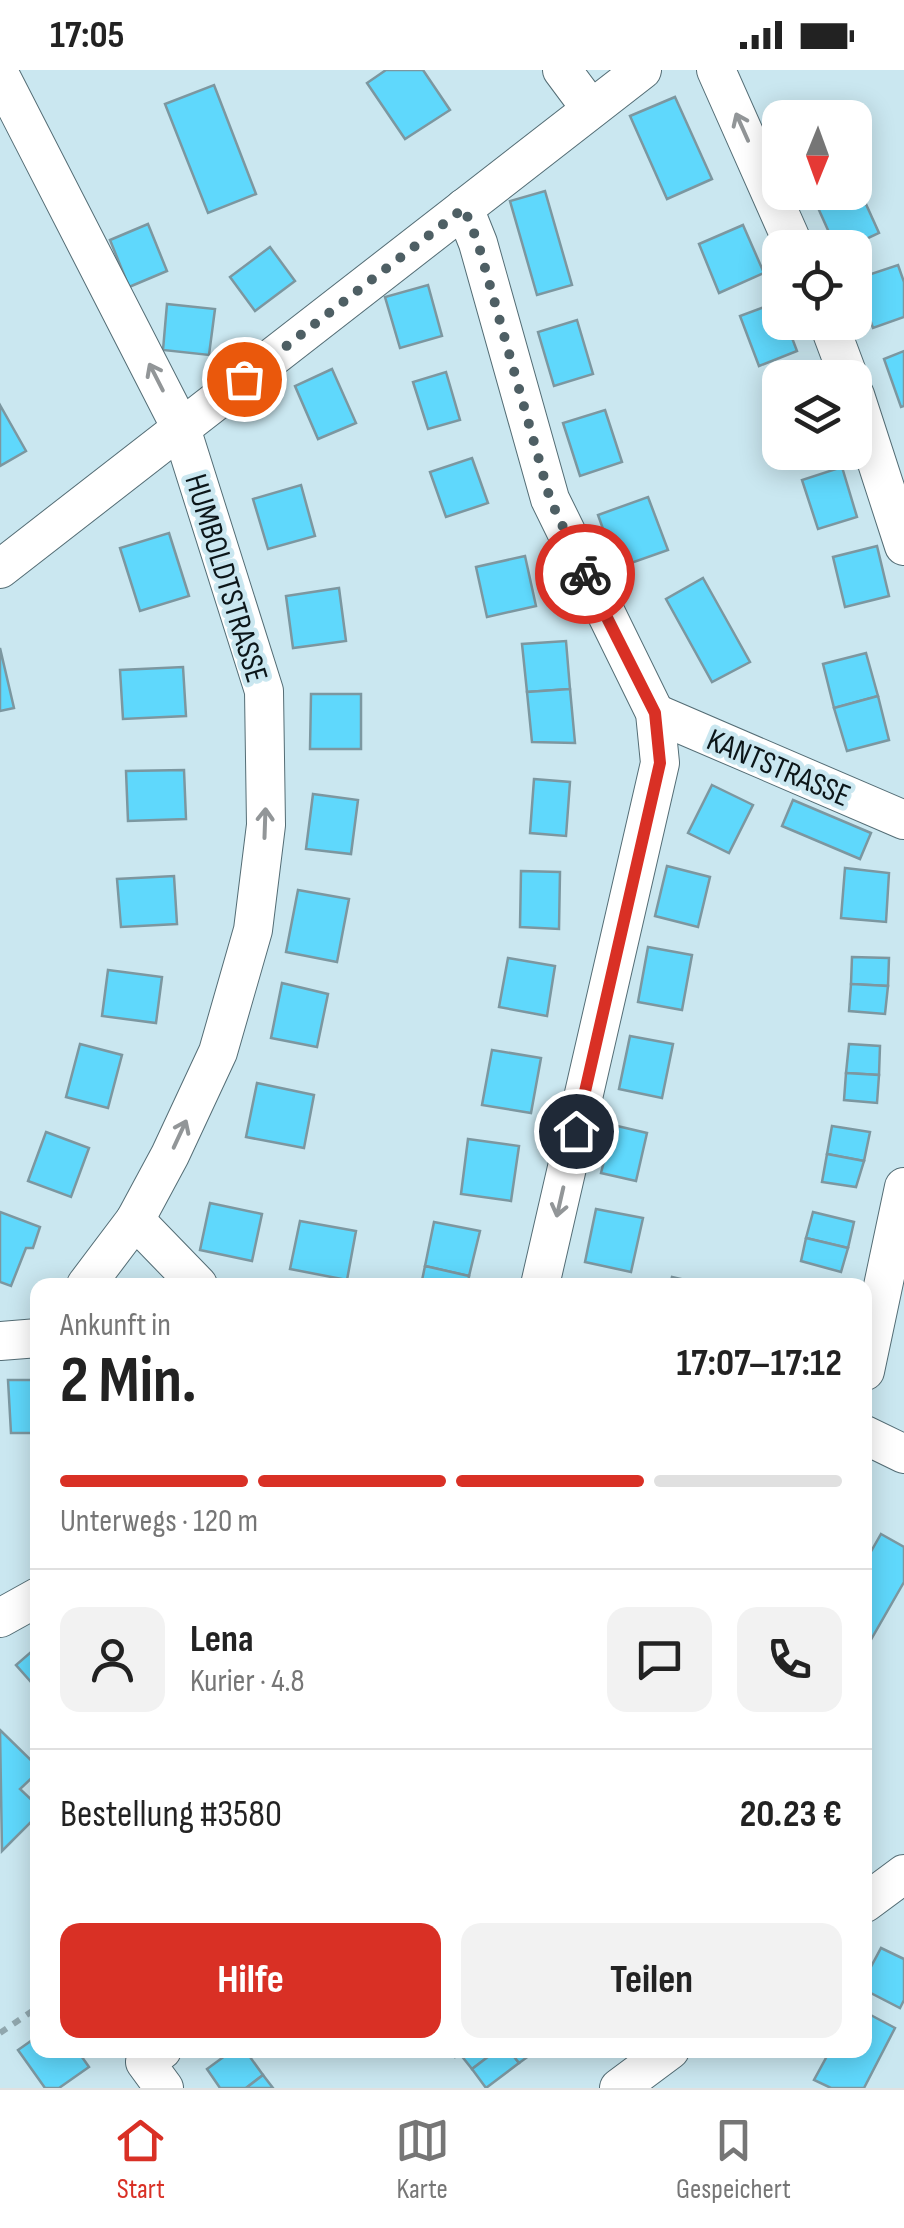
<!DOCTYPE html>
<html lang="de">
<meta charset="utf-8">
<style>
body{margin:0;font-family:"Sofia Sans Condensed",sans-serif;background:#f2f2f2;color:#222;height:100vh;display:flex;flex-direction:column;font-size:38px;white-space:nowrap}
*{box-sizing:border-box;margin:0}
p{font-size:32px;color:#767676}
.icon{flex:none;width:55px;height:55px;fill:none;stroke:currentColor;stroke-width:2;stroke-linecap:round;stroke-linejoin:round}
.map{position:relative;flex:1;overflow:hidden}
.side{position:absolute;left:30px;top:1208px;width:842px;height:780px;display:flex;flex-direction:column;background:#fff;border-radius:20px;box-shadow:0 5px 25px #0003}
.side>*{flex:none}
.needle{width:65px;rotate:181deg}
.controls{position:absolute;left:762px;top:30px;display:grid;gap:20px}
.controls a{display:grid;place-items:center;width:110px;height:110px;border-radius:20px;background:#fff;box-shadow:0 5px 25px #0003;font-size:50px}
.pin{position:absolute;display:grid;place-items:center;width:85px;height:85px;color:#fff;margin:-42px;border:5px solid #fff;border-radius:50%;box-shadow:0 2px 10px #0007}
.courier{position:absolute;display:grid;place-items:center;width:100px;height:100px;margin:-50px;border:8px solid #d93025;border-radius:50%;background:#fff;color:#222;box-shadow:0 2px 12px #0007}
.overview em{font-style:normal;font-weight:700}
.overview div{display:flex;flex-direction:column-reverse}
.overview{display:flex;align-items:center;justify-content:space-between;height:170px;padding:0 30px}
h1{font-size:65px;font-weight:700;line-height:75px}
.bar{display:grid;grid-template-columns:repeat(4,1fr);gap:15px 10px;align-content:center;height:120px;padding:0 30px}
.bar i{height:12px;border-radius:8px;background:#e0e0e0}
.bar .active{background:#d93025}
.bar p{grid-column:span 4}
.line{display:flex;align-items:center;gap:25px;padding:0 30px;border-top:2px solid #e0e0e0}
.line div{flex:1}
.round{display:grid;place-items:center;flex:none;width:105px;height:105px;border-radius:20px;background:#f2f2f2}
.primary-button{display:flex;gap:20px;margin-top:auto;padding:20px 30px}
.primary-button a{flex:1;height:115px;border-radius:20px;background:#d93025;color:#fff;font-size:40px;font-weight:700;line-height:115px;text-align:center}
.primary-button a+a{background:#f2f2f2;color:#222}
.status{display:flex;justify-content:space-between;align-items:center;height:70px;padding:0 50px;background:#fff;direction:ltr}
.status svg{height:28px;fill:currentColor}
.tab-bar{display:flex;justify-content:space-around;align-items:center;height:140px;border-top:2px solid #e0e0e0;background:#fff;font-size:28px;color:#767676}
.tab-bar a{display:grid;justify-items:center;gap:5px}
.tab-bar .active{color:#d93025}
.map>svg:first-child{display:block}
</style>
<div class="status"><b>17:05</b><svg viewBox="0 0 49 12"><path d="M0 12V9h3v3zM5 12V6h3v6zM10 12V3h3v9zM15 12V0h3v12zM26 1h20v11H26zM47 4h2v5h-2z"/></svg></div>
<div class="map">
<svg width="904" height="2018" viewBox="0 0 904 2018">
<rect width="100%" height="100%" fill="#cae7f0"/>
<g fill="#5fd8fc" stroke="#7c97a0" stroke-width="2.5">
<path d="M386 0H423L450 40 405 69 367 13Z"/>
<path d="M214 15 256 124 208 143 165 34Z"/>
<path d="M675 27 712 109 667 129 630 46Z"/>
<path d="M819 36 823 48H790Z"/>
<path d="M856 112 879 163 847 178H836L815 131 834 122H855Z"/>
<path d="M545 121 572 215 537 225 510 131Z"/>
<path d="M148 154 167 201 129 217 110 170Z"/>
<path d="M743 155 764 203 719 223 699 174Z"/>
<path d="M270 177 295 211 255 241 230 207Z"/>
<path d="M898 195 904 212V247L873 258 856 209Z"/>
<path d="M428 215 442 266 400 278 385 227Z"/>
<path d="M778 232 780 252H786L797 281 759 296 740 246Z"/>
<path d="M167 234 215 239 209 285 163 280Z"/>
<path d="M577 250 593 304 554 316 538 262Z"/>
<path d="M904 281V336L901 337 884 289Z"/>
<path d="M332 299 356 353 318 369 295 316Z"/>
<path d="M446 302 460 350 428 359 413 312Z"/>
<path d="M780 323V367L767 327Z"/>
<path d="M0 335 26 381 0 396Z"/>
<path d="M605 340 622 392 580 406 563 353Z"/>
<path d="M472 388 488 433 446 447 430 402Z"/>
<path d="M842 397 857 447 818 459 802 410Z"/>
<path d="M301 415 315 466 268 479 253 429Z"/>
<path d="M648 427 668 480 617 498 598 445Z"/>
<path d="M169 463 189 526 140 541 120 478Z"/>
<path d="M877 476 889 526 845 537 833 487Z"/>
<path d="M525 486 536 536 487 547 476 497Z"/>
<path d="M703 508 750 592 712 612 666 529Z"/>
<path d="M339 518 346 571 293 578 286 526Z"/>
<path d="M566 571 570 619 527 622 522 574Z"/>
<path d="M0 578 14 638 0 641Z"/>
<path d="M866 583 878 626 834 638 823 594Z"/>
<path d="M183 597 186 646 123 649 120 600Z"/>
<path d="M570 619 575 673 532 672 527 622Z"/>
<path d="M311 624H361V679H310Z"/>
<path d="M878 626 889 670 847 681 834 638Z"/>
<path d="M184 700 186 749 128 751 126 701Z"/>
<path d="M534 709 570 712 566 766 530 763Z"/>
<path d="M712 715 753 735 729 783 688 763Z"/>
<path d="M313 724 358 730 351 784 306 779Z"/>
<path d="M793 730 871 763 860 789 782 756Z"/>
<path d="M667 796 710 807 698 857 655 846Z"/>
<path d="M845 798 889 803 886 852 841 848Z"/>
<path d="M521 801 560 802 559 859 520 857Z"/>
<path d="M174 806 177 854 121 857 117 809Z"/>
<path d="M298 820 349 829 337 892 286 882Z"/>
<path d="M648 877 692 885 682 940 638 932Z"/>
<path d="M852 887 889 888 888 916 851 914Z"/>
<path d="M508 888 555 896 547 946 499 937Z"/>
<path d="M108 900 162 907 156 953 102 946Z"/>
<path d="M282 913 328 924 317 977 271 968Z"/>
<path d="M851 914 888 916 885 944 849 941Z"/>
<path d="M630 966 673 974 662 1028 619 1019Z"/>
<path d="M80 974 122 985 108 1038 66 1027Z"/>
<path d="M849 974 880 976 879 1005 846 1003Z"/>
<path d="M492 980 541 988 531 1043 482 1035Z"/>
<path d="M846 1003 879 1005 877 1033 844 1030Z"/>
<path d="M257 1013 314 1025 304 1078 246 1067Z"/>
<path d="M613 1055 647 1063 636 1111 601 1103Z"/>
<path d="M832 1056 870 1062 864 1091 827 1084Z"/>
<path d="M46 1062 89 1078 71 1127 28 1111Z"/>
<path d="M468 1069 519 1076 511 1131 461 1124Z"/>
<path d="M827 1084 864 1091 856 1117 822 1112Z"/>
<path d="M210 1133 262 1144 252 1191 200 1180Z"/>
<path d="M596 1139 643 1148 631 1202 585 1192Z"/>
<path d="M0 1142 40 1157 33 1178H26L11 1216 0 1212Z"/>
<path d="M813 1142 854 1152 848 1178 806 1168Z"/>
<path d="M300 1151 356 1161 347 1210 290 1199Z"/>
<path d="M434 1152 480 1161 469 1206 425 1196Z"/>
<path d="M806 1168 848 1178 841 1202 801 1191Z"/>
<path d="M425 1196 469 1206 468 1215H421Z"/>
<path d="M672 1207 707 1215H670Z"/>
<path d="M8 1310H38V1363H11Z"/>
<path d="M881 1464 904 1477V1512L865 1580V1492Z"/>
<path d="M38 1576V1620L16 1595Z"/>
<path d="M0 1660 38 1697V1702L20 1719 38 1736V1745L2 1781Z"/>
<path d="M881 1878 904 1889V1930L900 1938 865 1920V1908Z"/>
<path d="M865 1942 895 1958 864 2018H831L814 2010 827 1986 816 1980H865Z"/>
<path d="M38 1966V1980H77L89 1997 59 2018H45L18 1980Z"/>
<path d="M233 1980H245L263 2005 246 2018H220L207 1999Z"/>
<path d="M450 1980H497L472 1999 460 1984 455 1987Z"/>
<path d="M497 1980H509L519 1993 486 2018 472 1999Z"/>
<path d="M509 1980H537L519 1993Z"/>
<path d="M263 2005 273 2018H246Z"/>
</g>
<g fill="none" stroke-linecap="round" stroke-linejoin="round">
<defs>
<g id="minor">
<path d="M562 0 591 39"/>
<path d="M716 0 795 178"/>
<path d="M0 5 181 358 264 621 266 755 253 860 218 982 170 1085 135 1150"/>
<path d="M464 138 478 173 550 429 655 643 660 693 540 1215"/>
<path d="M828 252 849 308"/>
<path d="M855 325 904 476"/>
<path d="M0 499 642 0"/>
<path d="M655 643 904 750"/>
<path d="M86 1215 135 1150 198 1215"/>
<path d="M0 1271 38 1268"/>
<path d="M865 1301 904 1117"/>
<path d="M865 1365 904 1384"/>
<path d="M0 1548 38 1527"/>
<path d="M865 1833 904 1804"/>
<path d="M162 1980 145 1992 164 2018"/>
<path d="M619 2018 670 1980"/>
</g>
</defs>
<use href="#minor" stroke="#546d75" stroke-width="40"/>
<path stroke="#90a7ae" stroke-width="6" stroke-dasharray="8 8" stroke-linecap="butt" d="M0 1963 38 1937"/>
<use href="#minor" stroke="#fff" stroke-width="38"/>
</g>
<defs><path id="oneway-shaft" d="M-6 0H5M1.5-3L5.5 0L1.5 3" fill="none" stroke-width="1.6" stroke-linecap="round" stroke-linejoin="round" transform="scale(2.5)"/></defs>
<g stroke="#929698">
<use href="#oneway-shaft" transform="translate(742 57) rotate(-114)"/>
<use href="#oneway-shaft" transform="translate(156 307) rotate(-117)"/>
<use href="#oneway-shaft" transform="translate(265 753) rotate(-88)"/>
<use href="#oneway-shaft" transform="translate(180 1064) rotate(-65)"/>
<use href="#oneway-shaft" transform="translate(560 1132) rotate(103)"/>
</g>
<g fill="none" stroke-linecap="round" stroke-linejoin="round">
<path stroke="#4e5f64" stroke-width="10" stroke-dasharray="0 18" d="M244 309 464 138 478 173 550 429 585 504"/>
<path stroke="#d93025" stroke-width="12" d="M576 1061 660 693 655 643 585 504"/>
</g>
<g text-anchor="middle" stroke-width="9" stroke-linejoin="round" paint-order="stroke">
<g font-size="32" fill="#0c1619" stroke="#cae7f0">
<text transform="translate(227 508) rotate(73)" y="11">HUMBOLDTSTRASSE</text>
<text transform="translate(779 697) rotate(23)" y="11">KANTSTRASSE</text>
</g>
</g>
</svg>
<div class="controls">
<a><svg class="needle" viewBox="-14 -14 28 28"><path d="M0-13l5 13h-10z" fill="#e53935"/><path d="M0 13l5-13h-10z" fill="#767676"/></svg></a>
<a><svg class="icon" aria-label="locate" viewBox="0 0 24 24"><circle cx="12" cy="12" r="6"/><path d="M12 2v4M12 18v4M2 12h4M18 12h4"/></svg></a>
<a><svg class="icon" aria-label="layers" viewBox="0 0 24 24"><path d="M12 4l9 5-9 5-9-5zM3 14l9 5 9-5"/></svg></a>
</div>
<div class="pin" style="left:244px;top:309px;background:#ea580c"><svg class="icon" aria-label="bag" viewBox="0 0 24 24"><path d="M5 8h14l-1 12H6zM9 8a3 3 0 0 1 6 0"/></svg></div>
<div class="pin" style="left:576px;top:1061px;background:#1f2937"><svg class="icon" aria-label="home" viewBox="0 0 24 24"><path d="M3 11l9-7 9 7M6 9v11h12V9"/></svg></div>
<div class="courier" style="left:585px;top:504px"><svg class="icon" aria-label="bike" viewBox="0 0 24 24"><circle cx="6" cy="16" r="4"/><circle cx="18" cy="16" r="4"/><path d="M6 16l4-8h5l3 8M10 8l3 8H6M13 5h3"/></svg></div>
<section class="side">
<div class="overview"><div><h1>2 Min.</h1><p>Ankunft in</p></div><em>17:07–17:12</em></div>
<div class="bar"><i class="active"></i><i class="active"></i><i class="active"></i><i></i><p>Unterwegs · 120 m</p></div>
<div class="line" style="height:180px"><a class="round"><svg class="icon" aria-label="person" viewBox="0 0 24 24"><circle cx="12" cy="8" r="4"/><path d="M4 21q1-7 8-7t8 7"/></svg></a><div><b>Lena</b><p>Kurier · 4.8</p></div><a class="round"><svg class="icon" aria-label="chat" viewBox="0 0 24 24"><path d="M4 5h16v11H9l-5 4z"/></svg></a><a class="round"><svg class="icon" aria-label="phone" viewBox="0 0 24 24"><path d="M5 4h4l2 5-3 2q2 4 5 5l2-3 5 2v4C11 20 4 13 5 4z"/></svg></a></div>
<div class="line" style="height:130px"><div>Bestellung #3580</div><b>20.23 €</b></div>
<div class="primary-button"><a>Hilfe</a><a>Teilen</a></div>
</section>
</div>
<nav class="tab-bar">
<a class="active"><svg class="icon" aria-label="home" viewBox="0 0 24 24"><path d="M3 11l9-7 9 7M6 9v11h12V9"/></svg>Start</a>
<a><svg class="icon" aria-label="map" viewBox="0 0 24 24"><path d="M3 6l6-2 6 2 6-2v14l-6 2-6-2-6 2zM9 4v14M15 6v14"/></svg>Karte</a>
<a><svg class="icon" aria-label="saved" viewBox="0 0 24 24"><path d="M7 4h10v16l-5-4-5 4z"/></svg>Gespeichert</a>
</nav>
